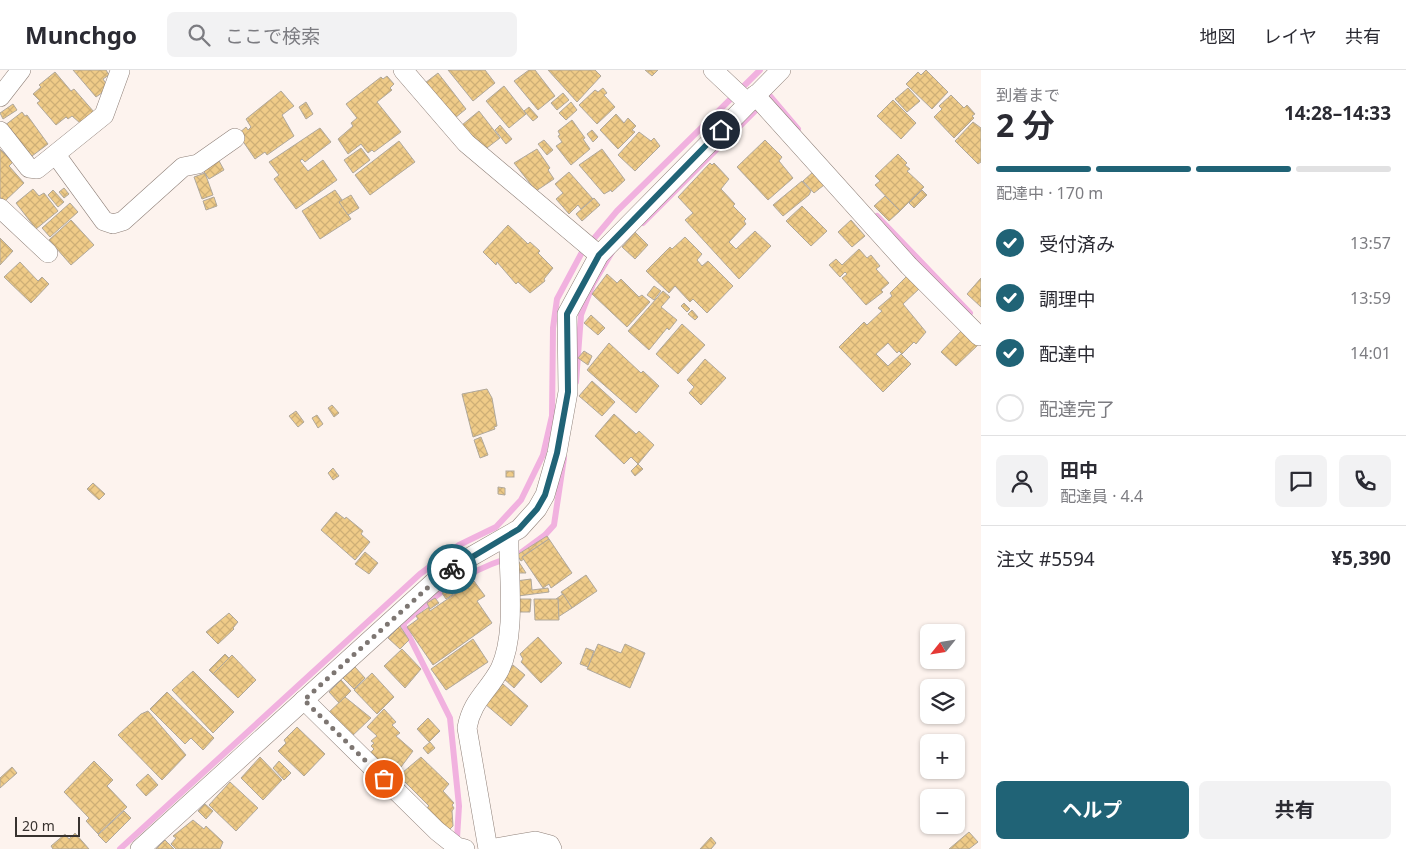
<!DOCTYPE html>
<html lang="ja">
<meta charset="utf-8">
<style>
body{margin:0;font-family:"Noto Sans","Noto Sans JP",sans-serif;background:#f2f2f3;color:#2b2b33;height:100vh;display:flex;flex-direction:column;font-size:19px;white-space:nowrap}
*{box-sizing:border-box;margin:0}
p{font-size:16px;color:#7c7c81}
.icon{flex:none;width:28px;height:28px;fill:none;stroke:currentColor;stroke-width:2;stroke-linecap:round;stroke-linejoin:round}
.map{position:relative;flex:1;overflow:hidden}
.drawer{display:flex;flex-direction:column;background:#fff;width:425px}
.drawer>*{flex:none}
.needle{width:32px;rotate:240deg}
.tools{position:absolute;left:920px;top:554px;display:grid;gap:10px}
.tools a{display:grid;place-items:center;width:45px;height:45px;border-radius:8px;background:#fff;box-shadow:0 1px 4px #0004;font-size:25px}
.scale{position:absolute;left:15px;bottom:12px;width:65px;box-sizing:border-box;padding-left:5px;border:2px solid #38322f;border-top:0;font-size:14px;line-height:18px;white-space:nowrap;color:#38322f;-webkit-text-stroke:4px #fdf3ee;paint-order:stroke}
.pin{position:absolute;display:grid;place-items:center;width:42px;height:42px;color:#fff;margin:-21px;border:2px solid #fff;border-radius:50%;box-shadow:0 1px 5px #0007}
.courier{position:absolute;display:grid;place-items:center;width:50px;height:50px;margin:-25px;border:4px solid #206376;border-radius:50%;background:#fff;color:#222;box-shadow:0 1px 6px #0007}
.head em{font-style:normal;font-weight:700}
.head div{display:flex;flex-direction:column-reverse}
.head{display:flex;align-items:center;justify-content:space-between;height:85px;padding:0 15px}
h1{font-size:32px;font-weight:700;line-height:38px}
.bar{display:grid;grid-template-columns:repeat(4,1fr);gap:8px 5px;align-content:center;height:60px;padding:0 15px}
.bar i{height:6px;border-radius:4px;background:#e1e1e2}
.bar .on{background:#206376}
.bar p{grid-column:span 4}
.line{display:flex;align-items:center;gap:12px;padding:0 15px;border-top:1px solid #e1e1e2}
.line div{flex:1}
.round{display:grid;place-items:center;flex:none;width:52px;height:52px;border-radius:8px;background:#f2f2f3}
ol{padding:0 15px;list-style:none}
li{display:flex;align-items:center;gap:15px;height:55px}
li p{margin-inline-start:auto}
li .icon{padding:5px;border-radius:50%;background:#206376;color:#fff;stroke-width:4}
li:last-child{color:#7c7c81}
li i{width:28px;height:28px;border:2px solid #e1e1e2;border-radius:50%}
.cta{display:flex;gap:10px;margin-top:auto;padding:10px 15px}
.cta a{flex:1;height:58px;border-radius:8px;background:#206376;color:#fff;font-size:20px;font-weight:700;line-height:58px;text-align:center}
.cta a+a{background:#f2f2f3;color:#2b2b33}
header{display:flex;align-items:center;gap:30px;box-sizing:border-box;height:70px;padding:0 25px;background:#fff;border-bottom:1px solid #e1e1e2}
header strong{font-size:24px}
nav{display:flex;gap:28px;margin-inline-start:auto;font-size:18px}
.search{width:350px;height:45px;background:#f2f2f3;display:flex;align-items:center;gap:12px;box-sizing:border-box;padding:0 18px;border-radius:8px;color:#7c7c81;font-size:19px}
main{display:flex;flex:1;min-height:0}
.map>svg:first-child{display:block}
</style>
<header>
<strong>Munchgo</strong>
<div class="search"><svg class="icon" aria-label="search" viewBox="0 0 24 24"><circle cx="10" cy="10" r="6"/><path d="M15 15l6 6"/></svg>ここで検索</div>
<nav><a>地図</a><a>レイヤ</a><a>共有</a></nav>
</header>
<main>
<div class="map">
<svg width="981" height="779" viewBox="0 0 981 779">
<defs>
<pattern id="building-cross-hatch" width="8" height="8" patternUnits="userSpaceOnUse" patternTransform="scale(1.25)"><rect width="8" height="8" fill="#efcb88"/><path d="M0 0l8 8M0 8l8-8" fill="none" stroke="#ceaf76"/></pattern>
</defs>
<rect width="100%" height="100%" fill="#fdf3ee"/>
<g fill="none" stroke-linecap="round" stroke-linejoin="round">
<g stroke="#f1b1df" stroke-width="6">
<path d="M877 146 970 243"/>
<path d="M643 153 770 26 798 59"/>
<path d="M576 312 581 245 593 214 612 182"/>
<path d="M522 482 545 465 554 455 564 388"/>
<path d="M457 768 459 736 450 648 403 554C439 522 461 504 508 488"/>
<path d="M120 779 420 504 459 475 496 457 521 430 543 385 552 346 553 258 557 229 581 184 617 141 760 0"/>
</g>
</g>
<g fill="url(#building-cross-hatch)" stroke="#b0a89b">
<path d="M73 0H106L109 5 103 9 109 18 96 27Z"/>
<path d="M448 0H485L495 13 473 31Z"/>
<path d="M529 0H535L555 26 538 40 514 11Z"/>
<path d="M548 0H595L601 6 577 32Z"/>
<path d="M645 0H658L652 6Z"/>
<path d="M926 0 948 22 932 39 906 14 918 2 921 5Z"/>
<path d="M55 2 71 21 74 19 94 42 80 53 72 46 68 49 66 47 56 55 37 33 40 31 33 24 41 17 39 15Z"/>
<path d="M438 3 466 39 450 52 421 16Z"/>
<path d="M387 6 394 14 390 18 392 20 377 32 401 62 374 82 372 80 368 83 361 74 348 84 338 69 353 56 351 53 357 48 346 34 381 7 383 9Z"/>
<path d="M504 16 526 44 509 58 486 31Z"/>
<path d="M603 18 607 23 604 25 615 37 597 54 579 35 595 20 598 22Z"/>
<path d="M908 18 920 31 907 42 895 29Z"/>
<path d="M281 21 294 36 282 45 294 66 267 85 265 82 255 89 238 64 246 57 248 60 251 57 246 49Z"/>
<path d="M563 23 569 30 557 40 551 33Z"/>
<path d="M951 25 964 38 967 35 975 44 972 46 974 48 954 68 934 47 942 39 939 36Z"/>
<path d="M893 30 916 53 901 69 877 46Z"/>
<path d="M306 32 313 44 306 49 299 37Z"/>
<path d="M571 32 577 40 566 50 559 43Z"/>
<path d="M13 34 17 40 3 49 0 43Z"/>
<path d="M529 37 538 47 533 51 524 41Z"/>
<path d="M479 41 500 68 483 81 462 55Z"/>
<path d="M22 42 25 46 27 45 48 74 28 89 4 56Z"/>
<path d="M616 44 624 53 628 48 636 56 632 60 635 62 618 79 600 60Z"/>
<path d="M572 50 585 68 583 69 590 79 571 95 556 76 562 72 558 66 560 65 558 61Z"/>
<path d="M973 52 981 58V92L978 94 955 71Z"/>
<path d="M500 55 512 69 506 74 495 60Z"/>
<path d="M320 58 331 72 305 92 302 89 300 91 308 101 323 90 337 110 296 139 274 109 279 105 269 92Z"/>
<path d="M592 60 598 67 593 72 587 64Z"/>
<path d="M639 62 651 71 654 68 660 76 635 101 618 85Z"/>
<path d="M544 70 553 80 547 85 538 74Z"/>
<path d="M765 70 782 87 779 91 793 108 768 130 737 97Z"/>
<path d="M399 71 415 92 370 125 355 105Z"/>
<path d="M361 78 370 90 353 103 344 90Z"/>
<path d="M0 79 13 92 9 96 24 113 4 132 0 127Z"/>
<path d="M537 79 550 98 548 100 554 109 536 121 514 93Z"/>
<path d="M602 79 625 110 612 122 611 120 604 124 579 95Z"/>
<path d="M898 84 907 93 905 95 910 99 907 101 924 117 900 141 875 115 880 111 875 106Z"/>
<path d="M218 89 224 100 209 109 202 99Z"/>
<path d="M710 93 712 95 714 93 729 109 721 119 735 134 733 136 746 149 744 151 746 154 729 172 736 179 755 161 771 176 739 209 685 150 693 143 678 127Z"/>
<path d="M569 102 593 129 581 139 578 135 569 144 556 129 563 123 555 114Z"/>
<path d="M813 102 824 115 814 123 803 111Z"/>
<path d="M205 103 213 125 202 129 194 107Z"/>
<path d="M802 111 811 121 809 125 783 146 773 135Z"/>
<path d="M64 118 69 124 64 128 59 122Z"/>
<path d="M33 119 39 126 44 123 58 141 36 159 16 133Z"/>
<path d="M53 120 64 132 58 137 48 125Z"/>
<path d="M335 120 342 130 339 132 351 149 320 169 302 141Z"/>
<path d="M922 120 927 125 914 138 909 133Z"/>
<path d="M351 125 359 138 348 145 339 132Z"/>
<path d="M885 126 900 141 889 151 874 136Z"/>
<path d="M214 127 217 136 206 140 203 131Z"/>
<path d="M594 128 600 135 582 151 576 144Z"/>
<path d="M70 133 78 142 50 167 42 158Z"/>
<path d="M802 136 827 161 811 176 786 151Z"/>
<path d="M71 150 94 175 71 195 49 170Z"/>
<path d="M851 150 865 166 852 177 838 162Z"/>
<path d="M508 155 528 174 530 172 540 181 538 183 553 198 544 209 545 211 530 223 518 212 516 214 497 192 496 195 483 182Z"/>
<path d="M635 162 648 175 635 189 622 177Z"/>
<path d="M685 167 702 184 697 190 702 196 708 191 733 216 707 243 693 229 690 232 675 216 669 223 646 201 670 177 672 179Z"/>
<path d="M0 168 13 181 0 195Z"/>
<path d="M859 179 867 188 871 185 880 196 876 199 889 213 881 220 883 222 866 235 842 208 847 204 845 202 840 207 829 195 836 189 842 195Z"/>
<path d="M20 192 38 211 42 207 49 214 31 233 4 207Z"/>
<path d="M607 204 617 213 621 209 639 227 642 225 650 232 627 257 592 224Z"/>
<path d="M907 206 920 218 903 234 926 262 916 274 914 272 902 284 899 281 897 283 888 273 876 284 888 296 901 284 911 294 883 322 839 277 864 252 867 255 882 241 878 238 892 226 890 223Z"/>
<path d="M981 208V237L967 224Z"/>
<path d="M654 216 661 221 654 230 647 225Z"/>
<path d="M663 221 670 227 661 237 677 250 669 260 667 258 649 280 628 261Z"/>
<path d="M684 233 690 239 687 242 681 236Z"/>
<path d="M692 240 698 247 695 250 688 244Z"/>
<path d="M591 245 605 258 598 265 584 253Z"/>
<path d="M682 254 705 275 678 304 656 284Z"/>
<path d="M963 259 979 274 956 296 941 282Z"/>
<path d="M609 273 641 303 643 301 659 316 636 343 587 300Z"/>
<path d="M584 281 592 286 588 295 578 288Z"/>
<path d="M705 289 726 308 701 335 689 323 694 317 687 310Z"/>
<path d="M592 311 615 332 602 346 579 326Z"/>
<path d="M487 319 492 328 497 356 494 357 495 359 473 367 462 324Z"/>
<path d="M332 335 339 343 334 347 328 338Z"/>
<path d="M296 341 304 352 298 357 289 346Z"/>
<path d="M614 344 636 364 639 361 654 375 638 394 631 387 624 394 595 366Z"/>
<path d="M317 345 323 354 318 358 312 348Z"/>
<path d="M481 367 488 385 480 388 474 370Z"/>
<path d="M638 394 643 399 635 406 631 401Z"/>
<path d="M333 398 339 406 333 410 328 403Z"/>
<rect x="506" y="401" width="8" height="6"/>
<path d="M93 413 105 424 99 430 87 419Z"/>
<path d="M498 417 505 418V425L498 424Z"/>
<path d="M336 442 345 449 346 447 363 461 361 464 370 472 355 490 321 460Z"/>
<path d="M547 466 549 469 522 487 524 489 521 491 517 485Z"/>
<path d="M549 469 572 503 551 518 549 514 543 518 522 487Z"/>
<path d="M365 482 378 493 369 504 355 494Z"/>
<path d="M517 489 526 503H513Z"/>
<path d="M586 505 597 521 572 538 561 522Z"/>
<path d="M464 509 468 514 456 522 452 516Z"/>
<path d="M531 509 532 520 548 518 549 522 518 526 516 511Z"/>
<path d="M474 511 485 526 477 531 492 553 433 595 407 557 418 549 416 546 429 537 430 541Z"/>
<path d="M451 517 455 523 446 529 442 523Z"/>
<path d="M563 524 572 538 558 547V529H556Z"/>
<path d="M435 528 439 533 430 539 427 533Z"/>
<path d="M514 529H531L530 542H514Z"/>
<path d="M534 529H558L559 550H535Z"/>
<path d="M229 543 238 552 233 558 234 559 218 574 206 562Z"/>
<path d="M400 556 409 570 400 579 388 568Z"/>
<path d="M538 567 562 593 541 613 521 592 523 589 520 584Z"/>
<path d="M473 569 488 592 446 620 431 599Z"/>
<path d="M598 574 621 583 625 574 645 583 630 618 587 599Z"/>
<path d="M586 578 594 581 588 597 580 594Z"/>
<path d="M402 579 421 599 405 618 384 596Z"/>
<path d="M225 584 229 588 213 604 209 600Z"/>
<path d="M232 585 256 610 238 628 213 604Z"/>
<path d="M513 595 525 605 514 618 503 608Z"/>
<path d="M355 597 365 608 354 619 343 608Z"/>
<path d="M193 601 234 642 213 663 172 620Z"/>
<path d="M372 603 394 627 377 644 354 620Z"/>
<path d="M341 610 351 621 339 633 329 622Z"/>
<path d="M503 614 528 636 511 656 485 634Z"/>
<path d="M167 622 214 668 203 680 191 668 185 674 150 639Z"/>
<path d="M345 627 371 648 350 668 327 644Z"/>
<path d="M384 639 396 652 392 655 400 663 396 666 413 681 401 697 392 698 387 703 368 685 374 679 371 676 374 673 371 671 377 666 367 657Z"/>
<path d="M148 641 186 685 162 710 118 665 141 644Z"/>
<path d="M428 648 440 661 429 672 417 659Z"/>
<path d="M297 657 325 684 304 706 278 681 286 673 284 670Z"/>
<path d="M430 672 435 678 428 684 423 678Z"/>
<path d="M260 687 282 710 263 730 241 708Z"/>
<path d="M421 687 449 714 443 721 454 733 452 735 454 738 452 741 453 756 447 762 423 741 429 736 405 712 403 714 396 708Z"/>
<path d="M94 691 113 710 107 716 127 737 98 764 86 751 89 748 64 722Z"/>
<path d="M279 691 291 703 284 710 273 698Z"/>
<path d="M12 697 17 703 0 718V708Z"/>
<path d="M148 704 158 715 146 726 136 715Z"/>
<path d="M230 712 258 738 236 761 209 735Z"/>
<path d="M205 734 213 741 206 749 198 741Z"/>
<path d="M124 741 131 748 106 773 98 765Z"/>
<path d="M193 750 204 759 206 756 223 772 220 779H176L171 774 176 768 173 766Z"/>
<path d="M969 762 978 772 969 779H949Z"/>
<path d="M75 763 89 779H53L51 776 65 764 69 769Z"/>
<path d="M711 767 716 773 711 779H700Z"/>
<path d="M165 770 174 779H156Z"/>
</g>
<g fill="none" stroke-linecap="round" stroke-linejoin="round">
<defs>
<g id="minor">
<path d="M403 0 466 73 599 185"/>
<path d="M713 0 748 33"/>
<path d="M755 25 909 196 979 266 981 264"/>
<path d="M0 27 21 0"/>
<path d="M0 61 29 98 37 99 104 45 120 1"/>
<path d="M56 85 104 151 113 154 123 151 183 97 198 94 235 68"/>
<path d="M0 138 48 183"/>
<path d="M304 630 437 761 457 777 465 779"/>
<path d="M140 779 434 512 472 486 519 459 537 439 545 425 557 383 568 322 567 244 599 185 781 0"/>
<path d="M488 779 467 658C472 630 488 622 500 599 517 563 508 506 509 466"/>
<path d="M489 779 535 771 550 775 552 779"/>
</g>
</defs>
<use href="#minor" stroke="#8f8079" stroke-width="20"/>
<use href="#minor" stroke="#fff" stroke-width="19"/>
</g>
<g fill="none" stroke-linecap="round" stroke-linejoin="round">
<path stroke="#7d7672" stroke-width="5" stroke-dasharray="0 9" d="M384 709 304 630 434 512 452 499"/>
<path stroke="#206376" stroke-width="6" d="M452 499 519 459 537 439 545 425 557 383 568 322 567 244 599 185 721 60"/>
</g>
</svg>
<div class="tools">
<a><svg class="needle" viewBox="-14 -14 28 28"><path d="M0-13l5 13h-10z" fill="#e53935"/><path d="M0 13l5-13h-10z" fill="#7c7c81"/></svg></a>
<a><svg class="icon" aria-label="layers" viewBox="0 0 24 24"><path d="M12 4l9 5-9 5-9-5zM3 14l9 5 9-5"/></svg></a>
<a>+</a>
<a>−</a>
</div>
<div class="scale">20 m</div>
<div class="pin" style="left:384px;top:709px;background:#ea580c"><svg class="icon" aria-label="bag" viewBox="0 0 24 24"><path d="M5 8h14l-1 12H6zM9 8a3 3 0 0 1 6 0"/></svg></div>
<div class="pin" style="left:721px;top:60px;background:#1f2937"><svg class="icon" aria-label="home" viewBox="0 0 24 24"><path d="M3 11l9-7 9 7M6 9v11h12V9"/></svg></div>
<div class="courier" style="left:452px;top:499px"><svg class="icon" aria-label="bike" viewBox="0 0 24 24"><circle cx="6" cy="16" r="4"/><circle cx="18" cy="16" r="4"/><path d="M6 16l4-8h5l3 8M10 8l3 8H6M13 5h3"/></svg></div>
</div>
<section class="drawer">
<div class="head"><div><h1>2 分</h1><p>到着まで</p></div><em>14:28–14:33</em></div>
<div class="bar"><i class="on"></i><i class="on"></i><i class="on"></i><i></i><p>配達中 · 170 m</p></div>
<ol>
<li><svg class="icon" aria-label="check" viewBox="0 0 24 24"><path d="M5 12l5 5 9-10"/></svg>受付済み<p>13:57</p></li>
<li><svg class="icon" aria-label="check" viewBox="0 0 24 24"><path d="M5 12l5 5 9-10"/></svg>調理中<p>13:59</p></li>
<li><svg class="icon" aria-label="check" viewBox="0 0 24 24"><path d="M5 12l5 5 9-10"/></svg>配達中<p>14:01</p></li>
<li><i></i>配達完了</li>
</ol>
<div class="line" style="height:90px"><a class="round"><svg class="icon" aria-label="person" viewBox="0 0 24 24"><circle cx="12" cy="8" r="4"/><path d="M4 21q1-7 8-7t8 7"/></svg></a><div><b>田中</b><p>配達員 · 4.4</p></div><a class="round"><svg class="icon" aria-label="chat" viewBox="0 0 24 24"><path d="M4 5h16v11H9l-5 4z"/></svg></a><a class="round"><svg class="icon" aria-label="phone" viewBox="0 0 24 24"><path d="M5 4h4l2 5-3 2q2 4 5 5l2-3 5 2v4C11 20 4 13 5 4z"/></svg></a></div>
<div class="line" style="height:65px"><div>注文 #5594</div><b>¥5,390</b></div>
<div class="cta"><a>ヘルプ</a><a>共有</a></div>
</section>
</main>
